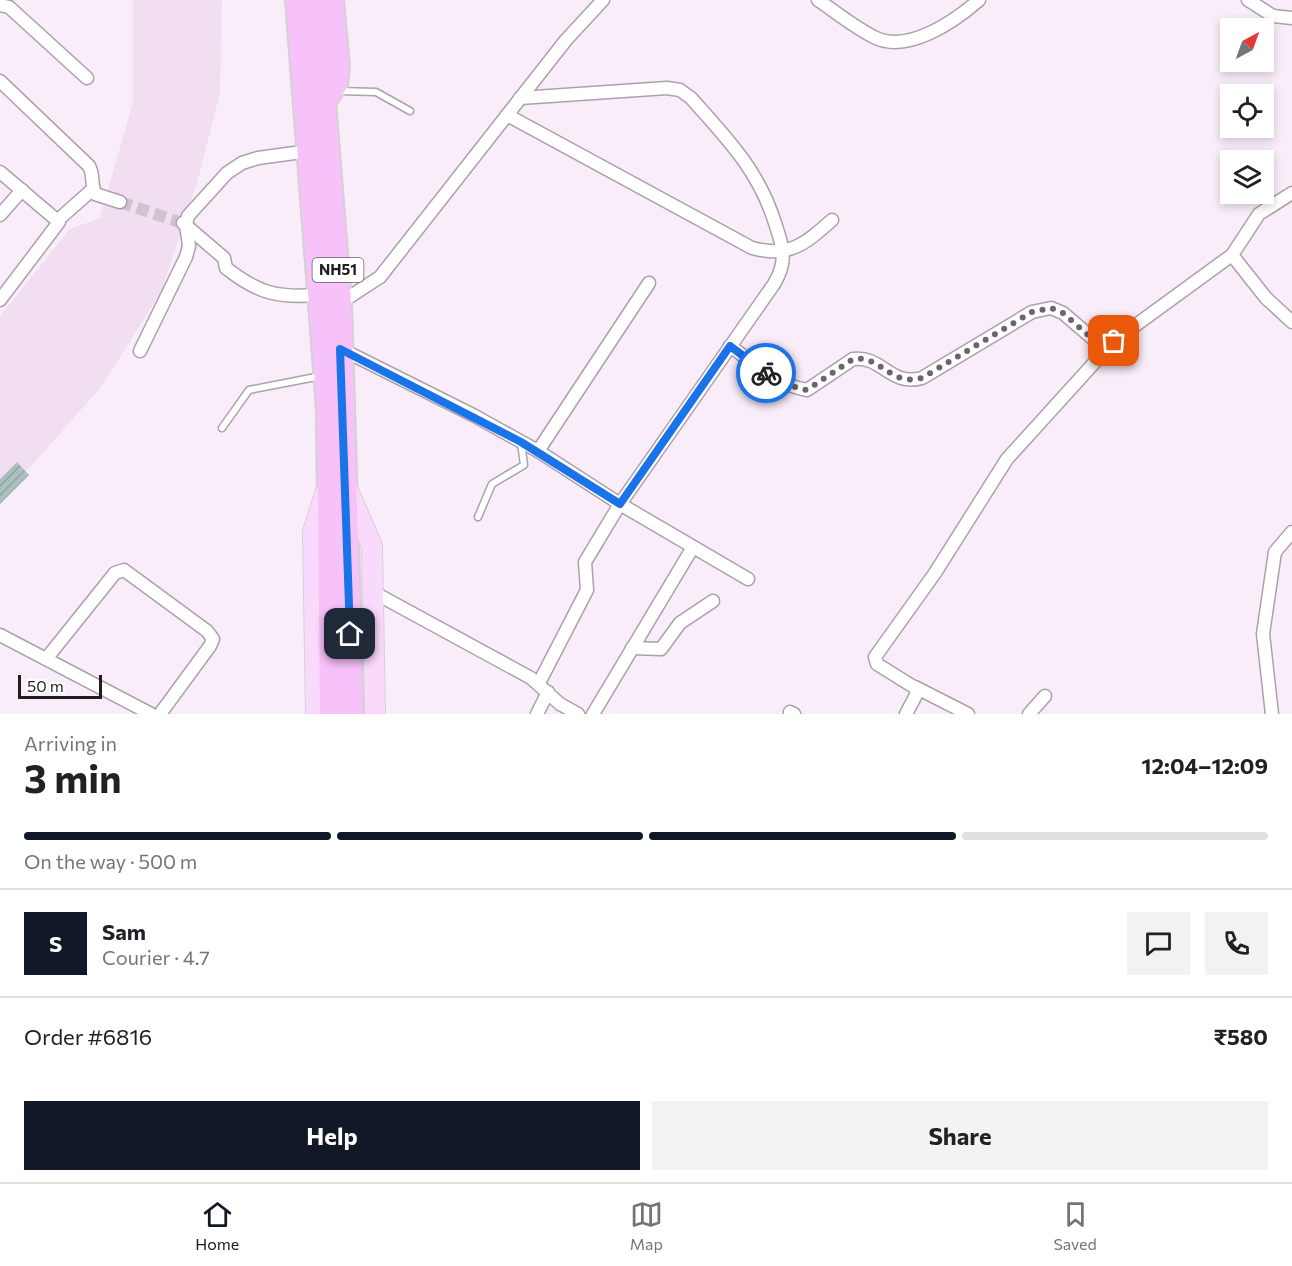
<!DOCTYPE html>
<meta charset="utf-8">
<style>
body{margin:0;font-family:Commissioner,sans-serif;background:#f2f2f2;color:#202124;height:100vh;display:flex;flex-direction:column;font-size:22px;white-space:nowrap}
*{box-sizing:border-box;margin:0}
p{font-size:20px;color:#757577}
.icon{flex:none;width:33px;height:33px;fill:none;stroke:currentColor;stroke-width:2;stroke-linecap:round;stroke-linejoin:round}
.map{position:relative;height:714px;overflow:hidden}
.sheet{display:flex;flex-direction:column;background:#fff;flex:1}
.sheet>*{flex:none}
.needle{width:39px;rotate:41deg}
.controls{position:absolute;left:1220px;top:18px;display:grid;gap:12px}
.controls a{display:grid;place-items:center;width:54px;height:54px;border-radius:0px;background:#fff;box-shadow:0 3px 9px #0003;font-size:30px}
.scale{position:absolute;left:18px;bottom:15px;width:84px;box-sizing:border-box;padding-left:6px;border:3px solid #211c21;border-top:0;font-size:16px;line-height:21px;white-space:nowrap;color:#211c21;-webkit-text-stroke:4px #fff;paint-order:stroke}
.pin{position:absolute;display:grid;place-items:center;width:51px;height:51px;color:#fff;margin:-26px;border-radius:12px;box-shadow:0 3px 9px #0006}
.courier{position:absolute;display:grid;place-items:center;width:60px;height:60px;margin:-30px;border:4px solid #1a73e8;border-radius:50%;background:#fff;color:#222;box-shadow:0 2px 8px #0007}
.summary em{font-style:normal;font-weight:700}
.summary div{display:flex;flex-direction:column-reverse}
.summary{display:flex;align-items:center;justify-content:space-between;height:102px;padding:0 24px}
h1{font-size:39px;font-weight:700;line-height:45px}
.bar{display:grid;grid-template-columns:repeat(4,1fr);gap:9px 6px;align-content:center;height:72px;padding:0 24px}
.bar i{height:8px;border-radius:4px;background:#e0e0e0}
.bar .active{background:#111827}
.bar p{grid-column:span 4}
.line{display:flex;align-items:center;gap:15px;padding:0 24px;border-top:2px solid #e0e0e0}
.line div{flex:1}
.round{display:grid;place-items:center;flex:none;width:63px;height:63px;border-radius:0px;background:#f2f2f2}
.cta{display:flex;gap:12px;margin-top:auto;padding:12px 24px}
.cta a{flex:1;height:69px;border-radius:0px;background:#111827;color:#fff;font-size:24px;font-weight:700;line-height:69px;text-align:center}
.cta a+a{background:#f2f2f2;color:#202124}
.menu{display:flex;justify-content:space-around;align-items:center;height:84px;border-top:2px solid #e0e0e0;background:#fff;font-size:16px;color:#757577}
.menu a{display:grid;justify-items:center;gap:3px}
.menu .active{color:#111827}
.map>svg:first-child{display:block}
</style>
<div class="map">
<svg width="1292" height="714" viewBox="0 0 1292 714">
<defs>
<pattern id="building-hatch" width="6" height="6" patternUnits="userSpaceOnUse" patternTransform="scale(1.5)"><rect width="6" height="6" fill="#abc0bd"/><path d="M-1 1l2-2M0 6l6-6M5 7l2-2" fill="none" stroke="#93a4a2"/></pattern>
</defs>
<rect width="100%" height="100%" fill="#faedfa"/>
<path fill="#f1def1" d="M133 0H222L220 93 197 183 161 292 101 387 0 501V316L70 229 100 218 133 102Z"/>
<path fill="url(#building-hatch)" d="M17 462 29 475 0 504V479Z"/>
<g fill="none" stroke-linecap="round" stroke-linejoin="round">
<path stroke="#cfc3cf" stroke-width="12" stroke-dasharray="12 6" stroke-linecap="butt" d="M120 202 182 223"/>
<defs>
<g id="lane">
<path d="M338 91 376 92 410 111"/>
<path d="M222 428 249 390 321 376"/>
<path d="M478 517 492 484 524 465 521 443"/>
</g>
<g id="street">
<path d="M818 0C836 12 855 28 876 38 909 53 955 21 979 0"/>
<path d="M1248 0 1273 16 1292 18"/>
<path d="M0 5 9 7 87 78"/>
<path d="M0 81 89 166C94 175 91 184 95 194L120 202"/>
<path d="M520 98 667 88 680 90 691 98C727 139 758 169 775 223 783 246 788 261 774 284L620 504 585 562 587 590 539 683"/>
<path d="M507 115 752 248C789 258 805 244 832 220"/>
<path d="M0 172 59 222 0 300"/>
<path d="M0 215 22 190"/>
<path d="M58 220 93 189"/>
<path d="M183 223 224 258 226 268C259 294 278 298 319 295"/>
<path d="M1232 255 1266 298 1292 322"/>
<path d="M340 303 380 277 566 40 603 0"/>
<path d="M730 346C755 364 777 385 807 390L853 359C882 355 890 387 922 378L1032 312 1051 308 1063 313 1105 349"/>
<path d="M341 349 473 415 538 451 620 504 748 579"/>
<path d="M140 351 186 257 189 246 186 225 188 216 227 173 242 163 258 158 309 151"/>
<path d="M538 451 649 283"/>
<path d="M373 592 531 678 560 704 578 714"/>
<path d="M0 635 151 714"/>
<path d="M632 648 661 649 680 623 713 601"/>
<path d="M46 659 115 573 124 570 207 631 213 639 210 646 160 714"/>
<path d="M915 687 968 714"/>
<path d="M790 712 794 714"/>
<path d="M537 714 548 692"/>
<path d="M593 714 693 547"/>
<path d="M906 714 916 695 917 689 877 664 875 657 935 573 1007 459 1114 341 1232 255 1259 214 1292 193"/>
<path d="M1029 714 1045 696"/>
<path d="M1272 714 1263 634 1275 552 1292 532"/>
</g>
<g id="primary">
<path d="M347 488 372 546 375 714"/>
<path d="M316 714 313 532 325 494"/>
</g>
<g id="highway">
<path d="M297 0 328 410 331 714"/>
<path d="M316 0 340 303 352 714"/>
<path d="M327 98 336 84 338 66 332 0"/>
</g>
</defs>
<use href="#lane" stroke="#aca0ad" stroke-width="9"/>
<use href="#street" stroke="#aca0ad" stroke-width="15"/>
<use href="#primary" stroke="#d3d2d3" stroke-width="22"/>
<use href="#highway" stroke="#d3d2d3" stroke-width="26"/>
<use href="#lane" stroke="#fff" stroke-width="6"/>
<use href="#street" stroke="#fff" stroke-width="12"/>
<use href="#primary" stroke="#fadafc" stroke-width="20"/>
<use href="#highway" stroke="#f7c1fa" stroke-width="22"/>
</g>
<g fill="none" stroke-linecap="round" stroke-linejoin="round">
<path stroke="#6d656d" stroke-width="6" stroke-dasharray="0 10.8" d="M766 373C780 382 791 387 807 390L853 359C882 355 890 387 922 378L1032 312 1051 308 1063 313 1105 350 1114 341"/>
<path stroke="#1a73e8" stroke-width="8" d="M350 634 340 349 521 442 620 504 730 346 766 373"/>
</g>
<g text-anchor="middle" stroke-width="4.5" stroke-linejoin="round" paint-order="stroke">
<rect fill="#fff" stroke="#646064" stroke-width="1.5" x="312.5" y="258" width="51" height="24" rx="4.5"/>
<g font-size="15" font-weight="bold" fill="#211c21">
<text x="338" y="275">NH51</text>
</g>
</g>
</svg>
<div class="controls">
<a><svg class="needle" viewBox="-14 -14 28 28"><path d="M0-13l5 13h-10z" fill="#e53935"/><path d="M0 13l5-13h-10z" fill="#757577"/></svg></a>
<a><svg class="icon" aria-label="locate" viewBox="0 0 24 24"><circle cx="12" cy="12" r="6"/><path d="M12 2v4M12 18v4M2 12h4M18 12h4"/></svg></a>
<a><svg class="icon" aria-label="layers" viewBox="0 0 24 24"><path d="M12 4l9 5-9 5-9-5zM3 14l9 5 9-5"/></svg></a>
</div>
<div class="scale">50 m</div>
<div class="pin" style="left:1114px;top:341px;background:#ea580c"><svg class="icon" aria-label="bag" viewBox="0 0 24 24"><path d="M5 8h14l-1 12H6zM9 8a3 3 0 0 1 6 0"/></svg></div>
<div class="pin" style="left:350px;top:634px;background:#1f2937"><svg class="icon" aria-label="home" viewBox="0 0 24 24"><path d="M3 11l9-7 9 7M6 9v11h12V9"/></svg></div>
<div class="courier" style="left:766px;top:373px"><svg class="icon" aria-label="bike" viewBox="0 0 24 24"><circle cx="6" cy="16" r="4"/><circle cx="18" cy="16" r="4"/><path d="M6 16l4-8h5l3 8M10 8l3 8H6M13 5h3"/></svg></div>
</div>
<section class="sheet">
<div class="summary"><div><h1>3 min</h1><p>Arriving in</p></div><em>12:04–12:09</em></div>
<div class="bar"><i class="active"></i><i class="active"></i><i class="active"></i><i></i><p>On the way · 500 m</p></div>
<div class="line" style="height:108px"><b class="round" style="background:#111827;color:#fff">S</b><div><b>Sam</b><p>Courier · 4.7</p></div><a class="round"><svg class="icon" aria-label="chat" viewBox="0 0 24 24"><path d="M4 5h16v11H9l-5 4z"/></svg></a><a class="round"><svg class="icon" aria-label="phone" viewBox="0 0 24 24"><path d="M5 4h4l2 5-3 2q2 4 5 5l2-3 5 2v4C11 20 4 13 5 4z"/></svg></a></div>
<div class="line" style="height:78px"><div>Order #6816</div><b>₹580</b></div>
<div class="cta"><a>Help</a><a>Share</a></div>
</section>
<nav class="menu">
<a class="active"><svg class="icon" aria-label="home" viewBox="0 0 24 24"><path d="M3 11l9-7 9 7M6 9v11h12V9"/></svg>Home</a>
<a><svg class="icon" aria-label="map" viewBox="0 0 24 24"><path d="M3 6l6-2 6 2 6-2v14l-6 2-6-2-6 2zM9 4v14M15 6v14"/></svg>Map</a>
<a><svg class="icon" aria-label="saved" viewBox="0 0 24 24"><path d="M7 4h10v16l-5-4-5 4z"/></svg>Saved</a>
</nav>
